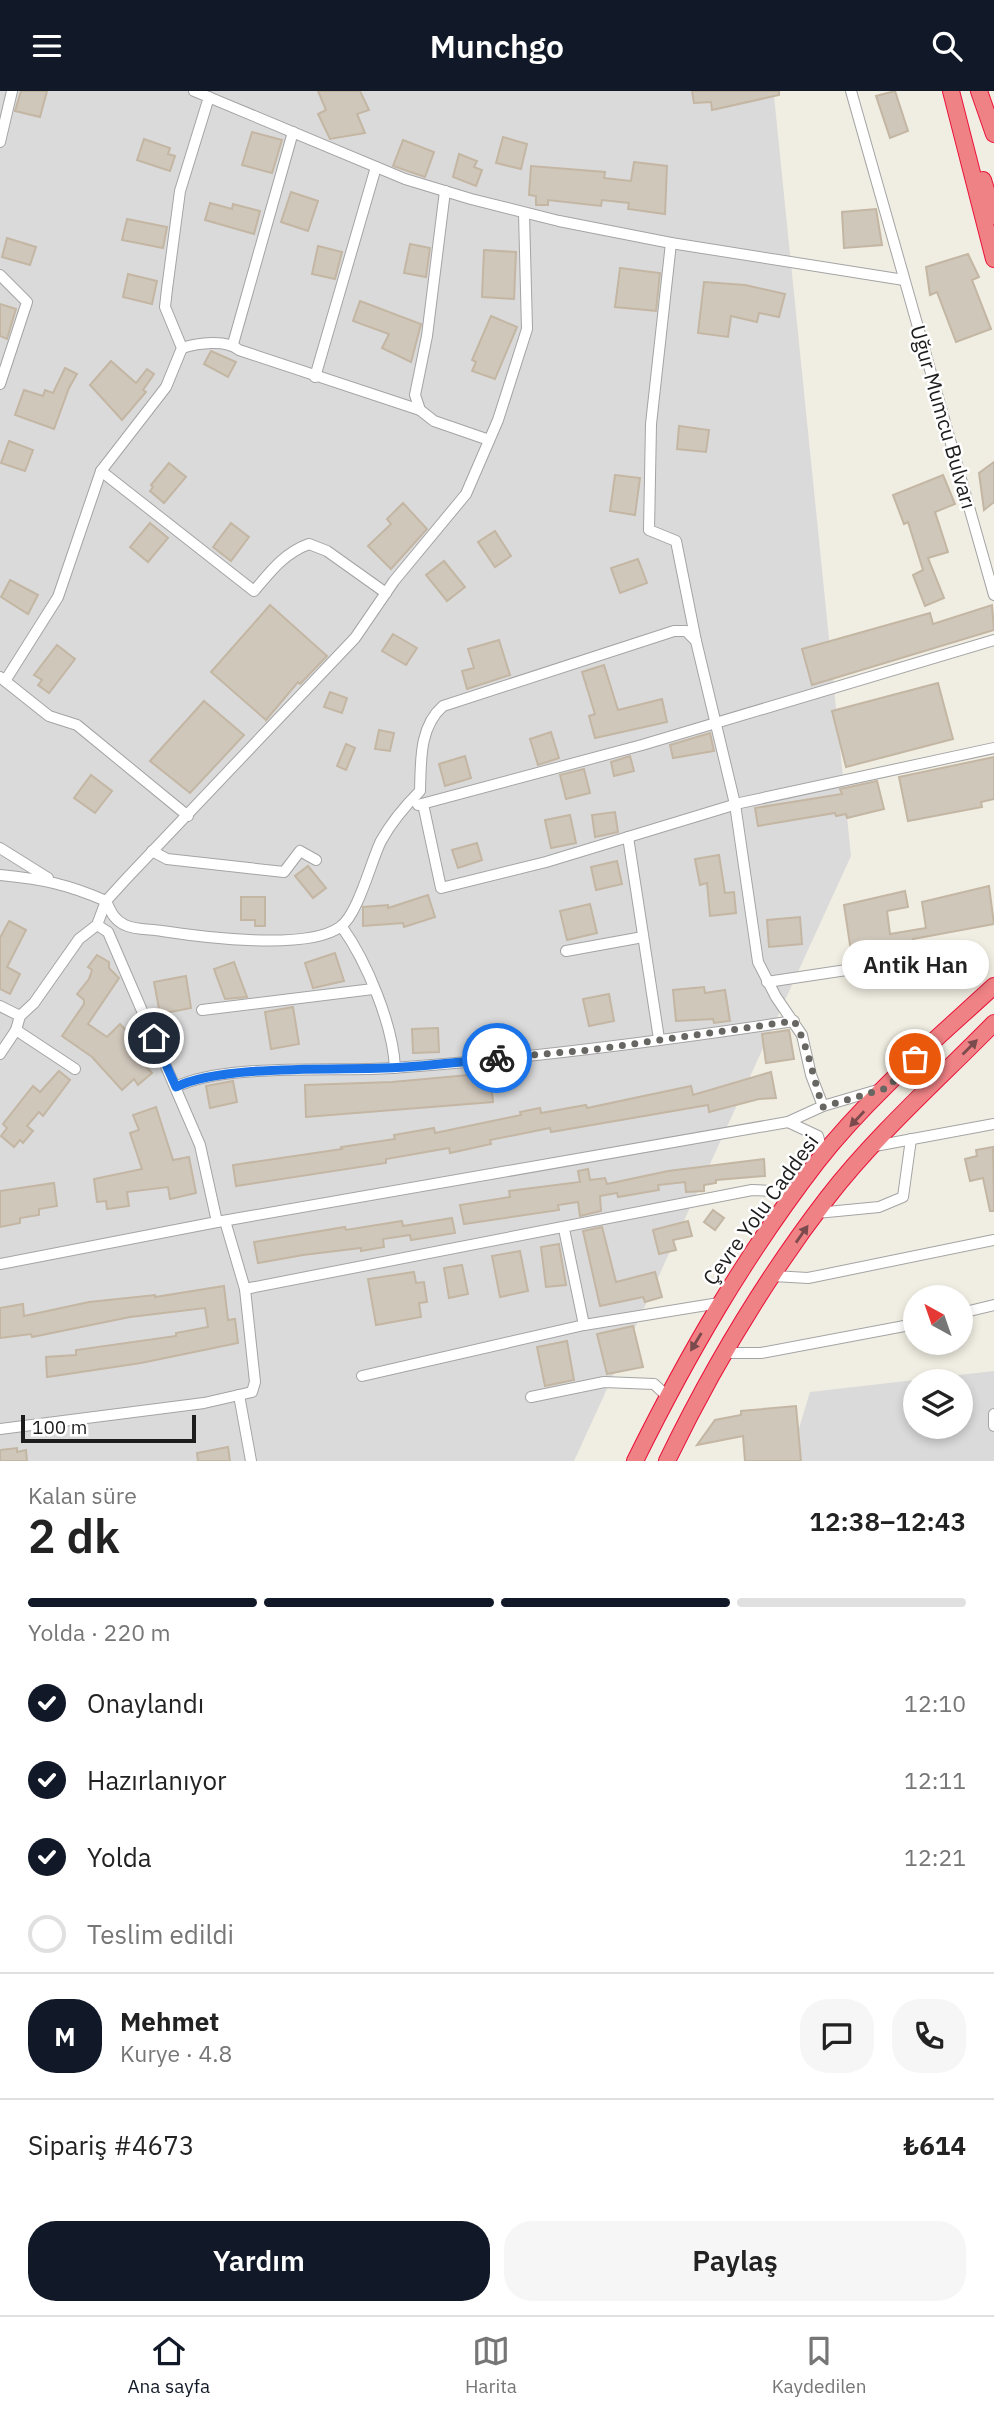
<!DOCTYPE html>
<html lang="tr">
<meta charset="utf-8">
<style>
body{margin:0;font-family:"IBM Plex Sans",sans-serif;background:#f6f6f6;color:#222;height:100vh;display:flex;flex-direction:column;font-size:26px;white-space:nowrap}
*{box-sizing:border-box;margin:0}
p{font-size:23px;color:#767676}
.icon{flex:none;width:38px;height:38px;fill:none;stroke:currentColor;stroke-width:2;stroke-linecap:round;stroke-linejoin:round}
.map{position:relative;height:1370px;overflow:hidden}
.side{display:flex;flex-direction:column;background:#fff;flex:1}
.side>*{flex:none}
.needle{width:46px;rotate:320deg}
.controls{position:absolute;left:903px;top:1194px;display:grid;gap:14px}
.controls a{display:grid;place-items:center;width:70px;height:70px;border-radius:50%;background:#fff;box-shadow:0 4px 10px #0003;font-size:35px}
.scale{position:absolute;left:21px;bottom:18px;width:175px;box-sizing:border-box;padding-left:7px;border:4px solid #1d1d1d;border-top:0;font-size:19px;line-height:24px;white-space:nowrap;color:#1d1d1d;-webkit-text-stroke:5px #fff;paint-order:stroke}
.pin{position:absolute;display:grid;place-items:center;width:60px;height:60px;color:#fff;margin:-30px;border:4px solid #fff;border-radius:50%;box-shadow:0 2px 7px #0007}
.courier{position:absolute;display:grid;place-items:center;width:70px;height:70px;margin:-35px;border:5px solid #1a73e8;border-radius:50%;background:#fff;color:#222;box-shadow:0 2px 9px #0007}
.bubble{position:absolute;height:49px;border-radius:24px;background:#fff;box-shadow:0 4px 10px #0003;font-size:23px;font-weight:600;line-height:49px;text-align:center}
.headline em{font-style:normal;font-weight:600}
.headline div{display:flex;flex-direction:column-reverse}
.headline{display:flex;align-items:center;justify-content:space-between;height:119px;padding:0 28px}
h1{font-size:46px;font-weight:600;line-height:52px}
.bar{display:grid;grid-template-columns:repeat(4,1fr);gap:10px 7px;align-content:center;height:84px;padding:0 28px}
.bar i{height:9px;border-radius:5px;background:#e0e0e0}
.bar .active{background:#111827}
.bar p{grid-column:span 4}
.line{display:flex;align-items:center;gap:18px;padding:0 28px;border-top:2px solid #e0e0e0}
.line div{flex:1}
.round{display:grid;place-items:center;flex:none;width:74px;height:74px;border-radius:28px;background:#f6f6f6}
ol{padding:0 28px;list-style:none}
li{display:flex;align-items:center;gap:21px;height:77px}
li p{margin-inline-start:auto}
li .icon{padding:7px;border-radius:50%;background:#111827;color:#fff;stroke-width:4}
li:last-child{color:#767676}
li i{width:38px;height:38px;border:4px solid #e0e0e0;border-radius:50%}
.action{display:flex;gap:14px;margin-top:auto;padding:14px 28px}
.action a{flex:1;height:80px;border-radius:28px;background:#111827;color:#fff;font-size:28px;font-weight:600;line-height:80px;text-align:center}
.action a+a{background:#f6f6f6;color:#222}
header{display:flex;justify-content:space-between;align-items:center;height:91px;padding:0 28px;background:#111827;color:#fff;font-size:32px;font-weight:600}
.menu{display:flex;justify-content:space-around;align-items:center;height:98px;border-top:2px solid #e0e0e0;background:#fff;font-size:19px;color:#767676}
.menu a{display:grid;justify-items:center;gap:4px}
.menu .active{color:#111827}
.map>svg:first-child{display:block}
</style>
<header><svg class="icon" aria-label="menu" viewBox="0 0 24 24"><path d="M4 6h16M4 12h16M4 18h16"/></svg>Munchgo<svg class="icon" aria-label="search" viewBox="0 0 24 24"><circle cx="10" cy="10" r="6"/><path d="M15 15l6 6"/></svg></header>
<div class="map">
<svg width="994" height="1370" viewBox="0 0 994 1370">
<rect width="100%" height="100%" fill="#f0ede2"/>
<g fill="#dbdada" fill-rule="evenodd">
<path d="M0 0H746L774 5 851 765 574 1370H0Z"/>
<path d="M994 1280V1370H789L810 1301ZM915 1290H961V1335H915Z"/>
</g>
<g fill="#d0c7bb" stroke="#c3b6a3" stroke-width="2">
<path d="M21 0H47L40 26 15 20Z"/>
<path d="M318 0H360L369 19 357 23 365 42 330 48 318 23 326 19Z"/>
<path d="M692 0H779V4L712 19 711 11 694 12Z"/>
<path d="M895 0 908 40 890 47 876 5Z"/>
<path d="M252 41 282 49 272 82 242 74Z"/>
<path d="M503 46 527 53 521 78 496 72Z"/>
<path d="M144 48 170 57 168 63 175 65 170 80 137 69Z"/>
<path d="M403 49 434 61 425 86 393 75Z"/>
<path d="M459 63 477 70 474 76 482 79 476 95 453 86Z"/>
<path d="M634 71 667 75 665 123 628 118 629 112 602 109 601 115 548 109V114H536V105L529 104 531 75 605 81 604 87 631 90Z"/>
<path d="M291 101 318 110 308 140 281 131Z"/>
<path d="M210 112 232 118 233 113 260 120 254 143 205 129Z"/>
<path d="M876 118 882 154 844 157 842 121Z"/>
<path d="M127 128 167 136 163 157 122 149Z"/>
<path d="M7 147 36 156 30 174 2 166Z"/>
<path d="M410 153 430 157 426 186 404 182Z"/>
<path d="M318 155 342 161 335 188 312 183Z"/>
<path d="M484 159 516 161 514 208 482 206Z"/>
<path d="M968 163 979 186 972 189 991 238 956 251 937 201 930 204 926 176Z"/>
<path d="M620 177 660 182 656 220 615 216Z"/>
<path d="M128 183 157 190 152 213 123 206Z"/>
<path d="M704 191 745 194 785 203 779 226 759 222 757 231 731 225 728 246 698 242Z"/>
<path d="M360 210 421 233 411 271 382 257 389 243 353 230Z"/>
<path d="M0 213 16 218 7 248 0 245Z"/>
<path d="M491 225 517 236 495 288 472 280 476 271 472 269Z"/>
<path d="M211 260 236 271 228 286 204 273Z"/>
<path d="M111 270 136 292 147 278 154 283 143 299 146 301 122 329 90 294Z"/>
<path d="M65 277 77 283 69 297 54 338 15 324 24 299 43 305 45 299 53 302Z"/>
<path d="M679 335 709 339 706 361 677 358Z"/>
<path d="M9 350 33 359 25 380 1 372Z"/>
<path d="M994 371V411L984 419 979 382Z"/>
<path d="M169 372 186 386 164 412 150 400 153 396 151 394Z"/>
<path d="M615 384 640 387 635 424 610 420Z"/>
<path d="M943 384 955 413 935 421 948 461 928 467 944 507 925 515 913 484 923 479 908 431 904 433 893 404Z"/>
<path d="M403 412 427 438 391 478 368 455 391 433 387 428Z"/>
<path d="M150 432 168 447 148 471 130 456Z"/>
<path d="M231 432 249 446 231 470 213 456Z"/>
<path d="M495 440 511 465 495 476 478 451Z"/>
<path d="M638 468 647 492 620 502 611 477Z"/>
<path d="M444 470 465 496 447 510 426 484Z"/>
<path d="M10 489 38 504 28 523 1 506Z"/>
<path d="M270 514 327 565 300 593 298 591 266 629 211 581Z"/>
<path d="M992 514 994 539 812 594 802 558 930 522 933 533Z"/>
<path d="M393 543 417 557 406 574 382 560Z"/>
<path d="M499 549 510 584 467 598 462 580 474 577 468 558Z"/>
<path d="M57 554 75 568 49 602 38 594 42 589 34 584Z"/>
<path d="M604 574 618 619 662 608 667 631 595 647 589 625 595 623 582 581Z"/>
<path d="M938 592 953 648 846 676 832 620Z"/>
<path d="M330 601 347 607 342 622 324 616Z"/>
<path d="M204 610 244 644 190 702 150 670Z"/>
<path d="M379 639 394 642 390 660 375 658Z"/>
<path d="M551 641 559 667 538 674 530 648Z"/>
<path d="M710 642 714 660 673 667 670 654Z"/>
<path d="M346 653 355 657 346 679 337 675Z"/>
<path d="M465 665 471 687 445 695 439 673Z"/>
<path d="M630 665 634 680 614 685 611 671Z"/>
<path d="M994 666V708L981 711 982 716 908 730 899 686Z"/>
<path d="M584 678 590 702 566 708 560 684Z"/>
<path d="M91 684 112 700 95 722 74 707Z"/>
<path d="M877 690 884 718 847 727 846 723 836 725 835 722 758 735 755 717 842 703 840 698Z"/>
<path d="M615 721 618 741 595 746 592 724Z"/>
<path d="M570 724 576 752 551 757 545 729Z"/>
<path d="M477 752 482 769 458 777 452 759Z"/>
<path d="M719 764 725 802 734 801 736 822 710 825 707 792 700 794 695 768Z"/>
<path d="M617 770 622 793 596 799 591 776Z"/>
<path d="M308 775 326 797 313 807 295 785Z"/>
<path d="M989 795 994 833 913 848 915 858 852 867 844 814 905 800 908 816 887 820 890 843 926 837 922 811Z"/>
<path d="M428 804 435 826 404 836 403 832 363 835V816L388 814V817Z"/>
<path d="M241 806H265V835H255V829H241Z"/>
<path d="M590 813 597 842 567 849 560 820Z"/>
<path d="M800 826 802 853 769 856 767 829Z"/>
<path d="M9 830 26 839 7 876 20 883 10 903 0 898V847Z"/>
<path d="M335 862 344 890 313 897 305 872Z"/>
<path d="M97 864 109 871V877L119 887 88 933 107 946 120 933 138 952 131 958 152 982 138 994 134 988 122 999 92 966 62 945 84 913V909L77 903 89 888 92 879 88 876Z"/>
<path d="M234 871 247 906 225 908 214 878Z"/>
<path d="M186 885 191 917 160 923 154 891Z"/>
<path d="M704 896 705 902 725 899 730 930 714 932 713 928 676 930 673 899Z"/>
<path d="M609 903 614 930 589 935 583 908Z"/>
<path d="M293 916 299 953 271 958 265 921Z"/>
<path d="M438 937 439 961 413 962 412 938Z"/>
<path d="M789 939 794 968 766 972 762 943Z"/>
<path d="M59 980 70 989 43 1025 39 1021 27 1035 33 1040 23 1052 20 1049 14 1056 1 1045 7 1037 3 1033 33 995 40 1001Z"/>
<path d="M771 981 776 1007 759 1008 709 1021 708 1014 551 1041 550 1037 490 1049 491 1053 450 1062 449 1057 386 1068V1072L236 1095 233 1074 342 1058 341 1056 395 1048 394 1044 434 1037 435 1042 521 1024 520 1021 540 1017 541 1022 586 1014 587 1017 691 995 693 1004Z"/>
<path d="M490 982 493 1011 306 1026 305 994 392 991Z"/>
<path d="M233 990 237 1011 210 1017 206 995Z"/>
<path d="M156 1016 173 1069 189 1066 196 1102 170 1108 168 1096 127 1101 129 1115 107 1118 106 1110 97 1111 94 1088 142 1078 130 1042 139 1039 133 1024Z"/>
<path d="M993 1056 994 1120H990L983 1087 970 1090 965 1068 977 1065 976 1059Z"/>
<path d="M764 1068 765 1085 716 1089V1092L704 1094V1100L686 1101 685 1091 658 1094 659 1099 618 1106 617 1102 600 1105 601 1120 580 1125 578 1111 558 1114 559 1119 464 1133 460 1114 510 1106 509 1100 580 1091 578 1080 588 1078 590 1089 605 1087 607 1093 668 1080Z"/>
<path d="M54 1092 57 1115 39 1118V1124L20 1127V1132L0 1136V1100Z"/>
<path d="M713 1119 724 1127 715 1139 704 1131Z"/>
<path d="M452 1127 455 1142 411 1149 410 1144 383 1148 384 1156 361 1160V1157L303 1164 258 1172 254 1151 345 1136 346 1139 402 1130 403 1135Z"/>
<path d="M688 1130 692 1145 673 1149 676 1159 659 1163 653 1139Z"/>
<path d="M602 1136 616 1191 655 1181 662 1206 645 1211 643 1206 600 1215 583 1140Z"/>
<path d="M559 1153 566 1194 546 1196 541 1156Z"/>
<path d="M520 1160 528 1200 500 1206 492 1165Z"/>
<path d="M462 1174 468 1203 449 1207 444 1177Z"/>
<path d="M414 1181 416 1192 424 1191 427 1211 419 1212 421 1226 376 1234 368 1188Z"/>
<path d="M224 1195 228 1229 235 1228 238 1252 141 1272 47 1286 46 1266 76 1264V1259L176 1245V1242L208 1236 205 1217 130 1226 32 1246 31 1243 0 1247V1217L23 1213 24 1225 89 1211 155 1204V1206Z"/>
<path d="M633 1235 643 1276 607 1283 597 1243Z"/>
<path d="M567 1250 574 1289 545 1295 537 1256Z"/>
<path d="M796 1315 801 1370H745L743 1345 697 1354 715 1329 741 1324V1320Z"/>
<path d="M228 1356 230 1370H198L197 1362Z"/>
<path d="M17 1357V1361L26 1359 27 1370H0V1359Z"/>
</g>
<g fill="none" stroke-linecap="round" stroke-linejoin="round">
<defs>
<g id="minor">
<path d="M194 0 405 88 471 108 559 130 671 152 904 189"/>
<path d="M851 0 994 504"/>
<path d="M0 51 12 0"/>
<path d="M445 100 427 245 415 304 420 319 434 330 489 349"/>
<path d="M671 152 651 333 649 439 676 450 696 550"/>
<path d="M0 184 27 211 0 293"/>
<path d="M233 253 293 41"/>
<path d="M182 257C198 252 226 248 239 259L420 319"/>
<path d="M315 286 376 76"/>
<path d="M101 380 254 500C270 481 284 462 309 453L327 460 386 502"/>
<path d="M0 586 49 625 77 634 188 725"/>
<path d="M5 590 58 506 101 380 166 296 182 257 165 216 167 198 180 100 209 6"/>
<path d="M423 713 441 797 546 771 740 712 994 657"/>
<path d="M418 714 642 654 994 549"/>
<path d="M628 746 659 948"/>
<path d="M0 757 48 787"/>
<path d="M152 760 167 768 284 781 300 760 316 769"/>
<path d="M0 784C42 788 67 793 106 810 111 821 114 829 125 834 135 839 151 838 162 840 201 846 307 860 340 836 358 824 371 770 381 750 392 730 404 716 420 700 421 670 419 636 443 615L674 540H686L696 550 735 713 758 871 776 906 802 944 811 984 823 1015"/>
<path d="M97 834 106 810 127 787 355 547 394 490 466 403 498 329 527 238 524 122"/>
<path d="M342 836C367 871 393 934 395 977"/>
<path d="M566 860 643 846"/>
<path d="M767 891 939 865"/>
<path d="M0 915 20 925"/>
<path d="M202 919 373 898"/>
<path d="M16 939 75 978"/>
<path d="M0 963 16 939 20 925 34 912 79 848 97 834 108 841 200 1054 217 1131"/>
<path d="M176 996C223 972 335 981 392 977 527 968 661 950 794 930"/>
<path d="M788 1031 818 1045 823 1065"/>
<path d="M875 1055 994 1033"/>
<path d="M817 1122 879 1116 903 1106 911 1048"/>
<path d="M564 1138 584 1234 719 1212"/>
<path d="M0 1173 217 1131 788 1031 823 1015 881 998"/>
<path d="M773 1185 808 1187 994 1149"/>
<path d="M245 1198 752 1099 796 1101"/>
<path d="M961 1222 994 1214"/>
<path d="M724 1262H761L915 1233"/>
<path d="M362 1285 584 1234"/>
<path d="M239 1304 251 1370"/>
<path d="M531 1306 604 1291 654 1293 667 1305"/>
<path d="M994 1323V1335"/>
<path d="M0 1338 204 1312 252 1301 255 1291 245 1198 225 1130"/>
</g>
<g id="highway">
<path d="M951 0 994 168"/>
<path d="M979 0 994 43"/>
<path d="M983 89 994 125"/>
<path d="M635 1370C688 1263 744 1166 817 1071 868 1006 933 951 994 895"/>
<path d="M667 1370C712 1277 765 1188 828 1106 875 1045 940 987 994 932"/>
</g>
</defs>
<use href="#minor" stroke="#a4a4a4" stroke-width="12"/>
<use href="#highway" stroke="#ea133b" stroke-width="18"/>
<use href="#minor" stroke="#fff" stroke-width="10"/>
<use href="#highway" stroke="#ef8285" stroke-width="16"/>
</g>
<defs><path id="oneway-solid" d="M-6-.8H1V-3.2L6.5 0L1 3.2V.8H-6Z" transform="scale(1.75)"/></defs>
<g fill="#7b4a4c">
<use href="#oneway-solid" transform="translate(970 956) rotate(-45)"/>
<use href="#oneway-solid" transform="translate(857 1028) rotate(133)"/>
<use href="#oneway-solid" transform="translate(802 1143) rotate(-55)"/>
<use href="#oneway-solid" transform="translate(696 1251) rotate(121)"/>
</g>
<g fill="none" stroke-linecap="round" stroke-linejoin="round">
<path stroke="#676662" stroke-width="7" stroke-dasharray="0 12.6" d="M497 967 590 959 794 930C808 953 813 988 823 1016L887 997 915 968"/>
<path stroke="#1a73e8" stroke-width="9" d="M154 947 176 996C220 974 332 979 384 977 422 976 460 971 497 967"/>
</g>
<g text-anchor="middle" stroke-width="5" stroke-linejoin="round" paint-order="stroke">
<g font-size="21" fill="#1d1d1d" stroke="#fff">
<text transform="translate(943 326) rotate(74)" y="7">Uğur Mumcu Bulvarı</text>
<text transform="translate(761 1119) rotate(-54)" y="7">Çevre Yolu Caddesi</text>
</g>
</g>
</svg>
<div class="controls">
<a><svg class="needle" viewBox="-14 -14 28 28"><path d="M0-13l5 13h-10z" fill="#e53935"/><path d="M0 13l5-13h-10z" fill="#767676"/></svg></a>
<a><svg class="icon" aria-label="layers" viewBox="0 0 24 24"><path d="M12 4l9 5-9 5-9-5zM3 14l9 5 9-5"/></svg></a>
</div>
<div class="scale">100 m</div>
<div class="pin" style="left:915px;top:968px;background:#ea580c"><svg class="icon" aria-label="bag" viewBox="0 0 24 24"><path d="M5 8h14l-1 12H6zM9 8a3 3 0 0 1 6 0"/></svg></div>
<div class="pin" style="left:154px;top:947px;background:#1f2937"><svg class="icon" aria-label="home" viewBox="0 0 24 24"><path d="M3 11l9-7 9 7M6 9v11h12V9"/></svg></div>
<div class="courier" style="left:497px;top:967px"><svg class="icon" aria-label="bike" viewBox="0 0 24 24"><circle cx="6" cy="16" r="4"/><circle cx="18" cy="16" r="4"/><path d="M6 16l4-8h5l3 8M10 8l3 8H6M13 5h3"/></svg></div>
<div class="bubble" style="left:842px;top:849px;width:147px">Antik Han</div>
</div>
<section class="side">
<div class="headline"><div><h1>2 dk</h1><p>Kalan süre</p></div><em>12:38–12:43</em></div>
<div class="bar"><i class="active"></i><i class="active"></i><i class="active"></i><i></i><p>Yolda · 220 m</p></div>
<ol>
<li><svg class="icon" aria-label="check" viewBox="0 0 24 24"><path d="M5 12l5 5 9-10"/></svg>Onaylandı<p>12:10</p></li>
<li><svg class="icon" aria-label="check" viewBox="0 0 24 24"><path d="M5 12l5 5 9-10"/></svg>Hazırlanıyor<p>12:11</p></li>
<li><svg class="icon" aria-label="check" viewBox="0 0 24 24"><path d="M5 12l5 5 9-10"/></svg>Yolda<p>12:21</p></li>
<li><i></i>Teslim edildi</li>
</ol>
<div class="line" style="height:126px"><b class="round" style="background:#111827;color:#fff">M</b><div><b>Mehmet</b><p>Kurye · 4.8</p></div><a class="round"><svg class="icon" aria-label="chat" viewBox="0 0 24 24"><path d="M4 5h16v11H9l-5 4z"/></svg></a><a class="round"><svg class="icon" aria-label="phone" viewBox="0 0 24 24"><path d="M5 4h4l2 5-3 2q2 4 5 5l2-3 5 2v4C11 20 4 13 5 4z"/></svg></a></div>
<div class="line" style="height:91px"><div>Sipariş #4673</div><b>₺614</b></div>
<div class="action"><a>Yardım</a><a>Paylaş</a></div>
</section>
<nav class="menu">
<a class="active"><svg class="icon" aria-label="home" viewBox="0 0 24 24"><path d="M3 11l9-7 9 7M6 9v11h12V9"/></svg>Ana sayfa</a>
<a><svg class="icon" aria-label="map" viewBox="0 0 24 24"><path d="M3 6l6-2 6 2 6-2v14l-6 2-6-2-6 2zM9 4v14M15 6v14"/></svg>Harita</a>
<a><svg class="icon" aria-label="saved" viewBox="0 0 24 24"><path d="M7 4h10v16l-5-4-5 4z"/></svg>Kaydedilen</a>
</nav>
